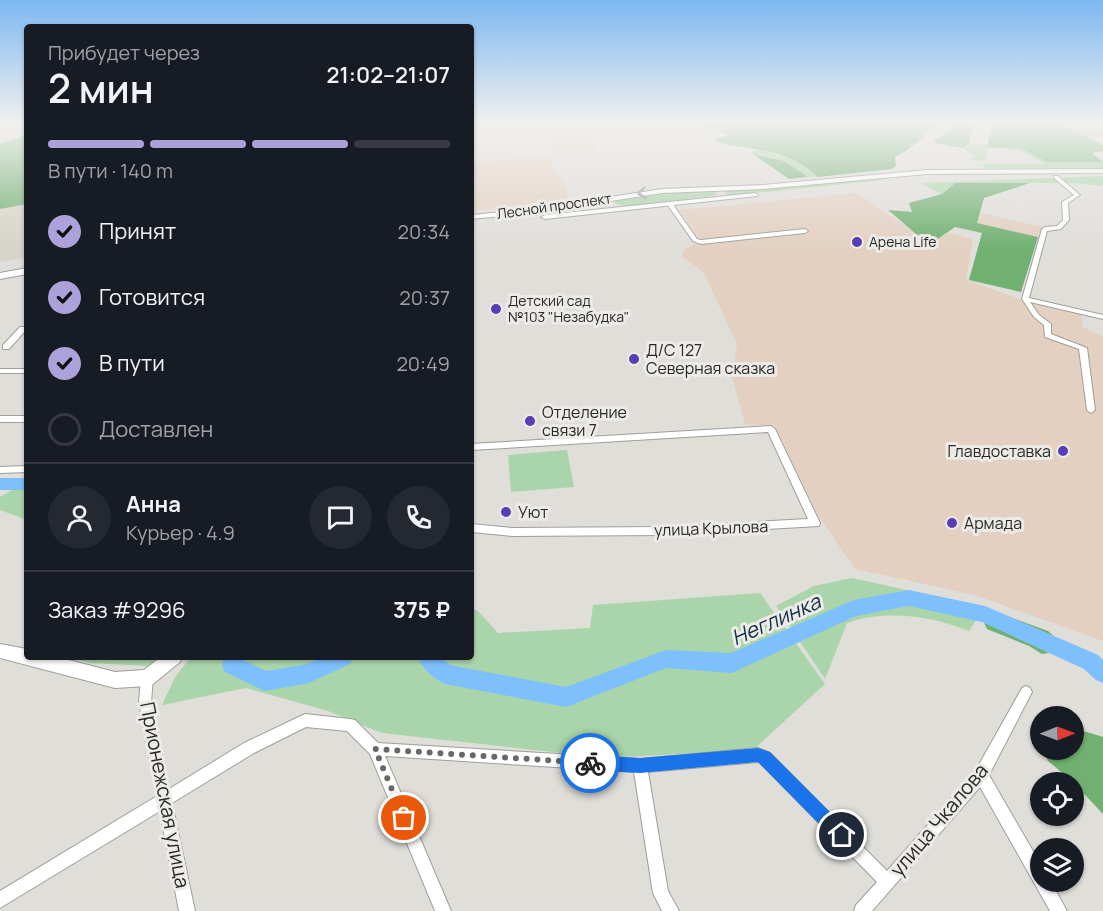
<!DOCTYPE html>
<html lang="ru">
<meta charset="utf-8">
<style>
body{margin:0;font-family:Manrope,sans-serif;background:#242831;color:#f1f3f6;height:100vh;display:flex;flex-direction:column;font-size:22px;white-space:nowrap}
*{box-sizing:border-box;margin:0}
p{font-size:20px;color:#9ea1a6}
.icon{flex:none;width:33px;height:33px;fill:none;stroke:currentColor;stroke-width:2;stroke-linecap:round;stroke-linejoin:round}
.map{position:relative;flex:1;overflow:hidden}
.side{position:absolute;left:24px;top:24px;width:450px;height:636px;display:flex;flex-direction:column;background:#171b24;border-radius:6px;box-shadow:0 2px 4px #0004}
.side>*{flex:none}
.needle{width:39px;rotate:89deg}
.fabs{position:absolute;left:1030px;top:706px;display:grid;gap:12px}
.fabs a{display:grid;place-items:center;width:54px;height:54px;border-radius:50%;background:#171b24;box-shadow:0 2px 4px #0004;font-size:30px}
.pin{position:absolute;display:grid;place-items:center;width:51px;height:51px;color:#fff;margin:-26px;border:3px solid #fff;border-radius:50%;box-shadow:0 2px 6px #0007}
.courier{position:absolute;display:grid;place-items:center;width:60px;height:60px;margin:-30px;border:4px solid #1a73e8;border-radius:50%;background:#fff;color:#222;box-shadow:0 2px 8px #0007}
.head em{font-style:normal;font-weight:600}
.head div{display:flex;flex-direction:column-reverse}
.head{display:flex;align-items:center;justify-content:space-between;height:102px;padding:0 24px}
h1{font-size:39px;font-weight:600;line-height:45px}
.bar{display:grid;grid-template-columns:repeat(4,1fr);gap:9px 6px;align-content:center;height:72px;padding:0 24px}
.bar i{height:8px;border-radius:4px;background:#363941}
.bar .current{background:#aca1d9}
.bar p{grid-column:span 4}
.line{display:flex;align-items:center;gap:15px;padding:0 24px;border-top:2px solid #363941}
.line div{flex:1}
.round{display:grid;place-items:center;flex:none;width:63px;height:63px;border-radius:32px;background:#242831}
ol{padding:0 24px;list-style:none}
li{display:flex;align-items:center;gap:18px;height:66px}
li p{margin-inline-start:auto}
li .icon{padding:6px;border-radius:50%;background:#aca1d9;color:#111;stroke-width:4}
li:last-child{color:#9ea1a6}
li i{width:33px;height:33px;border:3px solid #363941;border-radius:50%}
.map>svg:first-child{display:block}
</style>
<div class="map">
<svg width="1103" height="911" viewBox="0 0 1103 911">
<rect width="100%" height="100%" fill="#dfded9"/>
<path fill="#d6d4c8" d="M27 204V257L0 262V209Z"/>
<g fill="#e3d0c1">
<path d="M471 122H526L533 134 471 139Z"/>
<path d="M537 122H636L590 129 596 151 559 153Z"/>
<path d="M548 156 569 195 567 200 471 211V163Z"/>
<path d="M857 193 929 242 950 233 973 239 966 280 1036 305 1081 315 1083 327 1103 337V641L975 595 855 569 818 515 775 426 745 424 732 377 737 344 704 273 682 256 684 250 702 241 679 210Z"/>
<path d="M981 213 1044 227 1038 237 977 223Z"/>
</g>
<g fill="#aad5aa">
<path d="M1057 122H1103V135L1092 138Z"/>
<path d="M969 143 1021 148 1047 162H1103V169L985 168 982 164H1044L1020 151 989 148 985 161 967 160 976 157 963 148Z"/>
<path d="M758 149 803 163 818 177H808L784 161 753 154 752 151Z"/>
<path d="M1103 176V186L1071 183H955L942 194 921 183Z"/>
<path d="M878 178 883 180 729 196 723 190 770 189Z"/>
<path d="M712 190 718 195 628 207 614 203 619 198Z"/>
<path d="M567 450 574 487 511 492 508 455Z"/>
<path d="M27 481V520L0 510V497Z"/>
<path d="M852 578 971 604 976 620 969 631C933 616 884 609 847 623L825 679 776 606 814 586Z"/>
<path d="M760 593 825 684 753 750 607 758 382 733 328 711 246 688 162 705 175 677 191 657H471V610H477L498 633 590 628 593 605Z"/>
<path d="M70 657H161L147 666 90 663Z"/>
</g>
<g fill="#70b071">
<path d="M696 122H938C924 136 912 149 895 157L896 166 892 169 818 177C800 159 776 152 750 148 738 146 725 146 714 140L728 135 713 128 691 125Z"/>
<path d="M956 122H974L969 143 963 148 935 143 934 139 940 138Z"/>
<path d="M997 122H1057L1103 145V151L1092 153 1103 162H1047L1020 148 987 147 992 123Z"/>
<path d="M27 134V204L0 209V144Z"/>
<path d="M753 154 784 161 808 177 789 179Z"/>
<path d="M955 183H1030L984 198 977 223 1038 237 1021 292 969 280 982 233 955 227 929 245 888 210 912 212 909 203 942 194Z"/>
<path d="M991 610 1048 631 1056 638 1054 652 1042 654 1029 646 987 629 984 623Z"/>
<path d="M1074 728 1103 737V814L1074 783 1047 760 1050 750H1074Z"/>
</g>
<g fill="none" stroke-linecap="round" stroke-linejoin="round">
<g fill="#7ebffe" fill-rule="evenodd">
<rect x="0" y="478" width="27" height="12"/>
<path d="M909 590 985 606 1098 655 1103 660V683L1096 680 1084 669 982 622 909 606 856 616 732 673 666 668 566 707 445 684C434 679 422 668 417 657H441L450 665 566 687 666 650 731 653 854 600Z"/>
<path d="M224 657H244L243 660 266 671 307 664 322 657H353L350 664 309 683 265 691 225 672 222 665Z"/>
</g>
<defs>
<g id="minor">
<path d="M0 122H4L26 131 23 132 0 123Z"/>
<path d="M1054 176H1058L1080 195 1068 203 1069 220 1061 229 1047 231 1029 298 1103 315V319L1030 302 1039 315 1051 324V334L1087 348 1095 410 1091 413 1087 410 1079 349 1045 337 1044 325 1034 317 1022 299 1042 229 1045 227 1057 226 1063 220 1062 202 1074 195 1054 178Z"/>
<path d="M668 203H672L697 239 701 240 805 229 808 231 805 233 701 244 693 241 667 204Z"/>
<path d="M20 327H27V331H25L9 349H3V345Z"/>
<rect x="0" y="369" width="27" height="4"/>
<rect x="0" y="416" width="27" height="6"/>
<path d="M771 426 775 429 820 523 819 526 664 535 512 536 471 532V524L512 528 664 527 808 519 768 432 471 450V444Z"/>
<path d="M27 466V472L0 473V467Z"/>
<path d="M147 672 151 674 153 678 151 702 169 789 244 743 305 714 350 719 355 720 378 743 640 759 758 748 770 753 887 871 976 770 1022 688 1026 686 1030 688 1032 692 989 775 1041 865V882H1051L1067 911H1050L980 787 872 911H854L856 905 877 882 760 763 758 762 648 772 668 891 679 911H662L653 893 634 772 385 756 451 911H435L370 754 347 731 306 727 254 753 172 803 195 911H179L160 811 0 908V891L157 796 139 702 141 678 143 674Z"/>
</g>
<g id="major">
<path d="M1103 169V173L927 174 763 189 662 193 534 213 471 219V215L534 209 662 189 763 185 927 170Z"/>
<path d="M755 193 758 195 757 196 545 219 541 217 545 215Z"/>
<path d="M27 268V274L0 279V273Z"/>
<path d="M0 644 27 649V657H57L115 672 144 670 161 657H182L180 662 153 684 147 686 115 688 0 658Z"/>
</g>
</defs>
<use href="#minor" stroke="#9f9e9a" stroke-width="2"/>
<use href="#major" stroke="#9f9e9a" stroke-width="2"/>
<use href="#minor" fill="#fff" fill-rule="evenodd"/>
<use href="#major" fill="#fff" fill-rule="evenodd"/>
</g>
<defs><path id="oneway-chevron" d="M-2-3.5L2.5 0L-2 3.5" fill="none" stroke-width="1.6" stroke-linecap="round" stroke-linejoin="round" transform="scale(1.5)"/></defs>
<use stroke="#9f9f9e" href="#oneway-chevron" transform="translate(642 193) rotate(174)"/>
<linearGradient id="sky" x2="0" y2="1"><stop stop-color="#7db8f1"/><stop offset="0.49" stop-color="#f1f0ee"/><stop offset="1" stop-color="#f1f0ee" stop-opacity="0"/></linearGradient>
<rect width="1103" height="250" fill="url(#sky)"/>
<path fill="#1a73e8" d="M758 748 770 752 848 830 850 835 848 841 842 843 836 841 758 762 640 773 590 770 585 768 583 763 585 757 590 755 640 758Z"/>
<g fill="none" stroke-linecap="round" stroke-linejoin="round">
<path stroke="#696866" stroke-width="6" stroke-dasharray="0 10.8" d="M404 818 375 749 590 763"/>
</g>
<g fill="#583db5" stroke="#ecebe7" stroke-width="2">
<circle cx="857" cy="242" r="6"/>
<circle cx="496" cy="309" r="6"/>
<circle cx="634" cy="359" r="6"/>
<circle cx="530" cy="421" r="6"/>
<circle cx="1063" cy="451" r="6"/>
<circle cx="506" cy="512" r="6"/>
<circle cx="952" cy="523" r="6"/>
</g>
<g text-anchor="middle" stroke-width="6" stroke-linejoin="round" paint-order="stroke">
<g font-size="14" fill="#2a2928" stroke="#ecebe7">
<text transform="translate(554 206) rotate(-8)" y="5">Лесной проспект</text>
</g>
<g font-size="14" fill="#2a2928" stroke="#ecebe7" text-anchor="start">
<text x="869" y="247">Арена Life</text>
<text x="508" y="306">Детский сад<tspan x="508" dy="16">№103 "Незабудка"</tspan></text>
</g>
<g font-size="16" fill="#2a2928" stroke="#ecebe7" text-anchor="start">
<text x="646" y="356">Д/С 127<tspan x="646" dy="18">Северная сказка</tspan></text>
<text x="542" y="418">Отделение<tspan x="542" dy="18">связи 7</tspan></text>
<text x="1051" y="457" text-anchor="end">Главдоставка</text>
<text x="518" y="518">Уют</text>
<text x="964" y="529">Армада</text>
</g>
<g font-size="16" fill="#2a2928" stroke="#ecebe7">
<text transform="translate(711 528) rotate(-2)" y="6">улица Крылова</text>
</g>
<g font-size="20" fill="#2a2928" stroke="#ecebe7">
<text transform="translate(165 795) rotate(79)" y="7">Прионежская улица</text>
<text transform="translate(939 820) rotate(-50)" y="7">улица Чкалова</text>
</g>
<g font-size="21" font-style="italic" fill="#132e47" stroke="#ecebe7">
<text transform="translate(776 620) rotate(-24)" y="7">Неглинка</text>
</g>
</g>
</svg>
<div class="fabs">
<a><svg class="needle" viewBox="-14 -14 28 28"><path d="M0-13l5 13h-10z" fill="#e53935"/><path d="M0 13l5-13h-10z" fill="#9ea1a6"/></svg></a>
<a><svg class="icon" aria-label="locate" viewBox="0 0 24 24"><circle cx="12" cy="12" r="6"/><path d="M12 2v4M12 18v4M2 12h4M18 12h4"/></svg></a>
<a><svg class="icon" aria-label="layers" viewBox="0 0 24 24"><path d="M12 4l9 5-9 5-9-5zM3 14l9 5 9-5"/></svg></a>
</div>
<div class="pin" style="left:404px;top:818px;background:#ea580c"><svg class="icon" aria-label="bag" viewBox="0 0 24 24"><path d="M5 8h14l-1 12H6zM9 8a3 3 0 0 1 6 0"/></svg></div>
<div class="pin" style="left:842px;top:835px;background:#1f2937"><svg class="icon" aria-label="home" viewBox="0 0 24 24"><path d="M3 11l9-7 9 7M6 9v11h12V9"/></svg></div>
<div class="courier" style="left:590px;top:763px"><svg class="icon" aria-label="bike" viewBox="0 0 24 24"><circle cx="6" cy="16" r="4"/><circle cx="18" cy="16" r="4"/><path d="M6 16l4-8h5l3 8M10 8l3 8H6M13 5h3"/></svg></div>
<section class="side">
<div class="head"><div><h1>2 мин</h1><p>Прибудет через</p></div><em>21:02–21:07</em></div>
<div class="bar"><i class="current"></i><i class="current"></i><i class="current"></i><i></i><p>В пути · 140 m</p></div>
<ol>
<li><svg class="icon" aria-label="check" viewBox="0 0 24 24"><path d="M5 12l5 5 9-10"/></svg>Принят<p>20:34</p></li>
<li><svg class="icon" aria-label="check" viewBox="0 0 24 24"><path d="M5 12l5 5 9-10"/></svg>Готовится<p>20:37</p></li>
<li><svg class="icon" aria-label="check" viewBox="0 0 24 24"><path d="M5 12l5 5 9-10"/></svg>В пути<p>20:49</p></li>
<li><i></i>Доставлен</li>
</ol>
<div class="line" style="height:108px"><a class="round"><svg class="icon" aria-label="person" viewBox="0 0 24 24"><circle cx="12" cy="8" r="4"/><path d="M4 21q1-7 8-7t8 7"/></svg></a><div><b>Анна</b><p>Курьер · 4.9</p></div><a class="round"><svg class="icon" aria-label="chat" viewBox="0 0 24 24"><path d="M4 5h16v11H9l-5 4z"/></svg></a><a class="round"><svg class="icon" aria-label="phone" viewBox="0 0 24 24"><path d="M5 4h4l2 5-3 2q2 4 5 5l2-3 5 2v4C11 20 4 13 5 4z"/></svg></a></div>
<div class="line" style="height:78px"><div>Заказ #9296</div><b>375 ₽</b></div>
</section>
</div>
